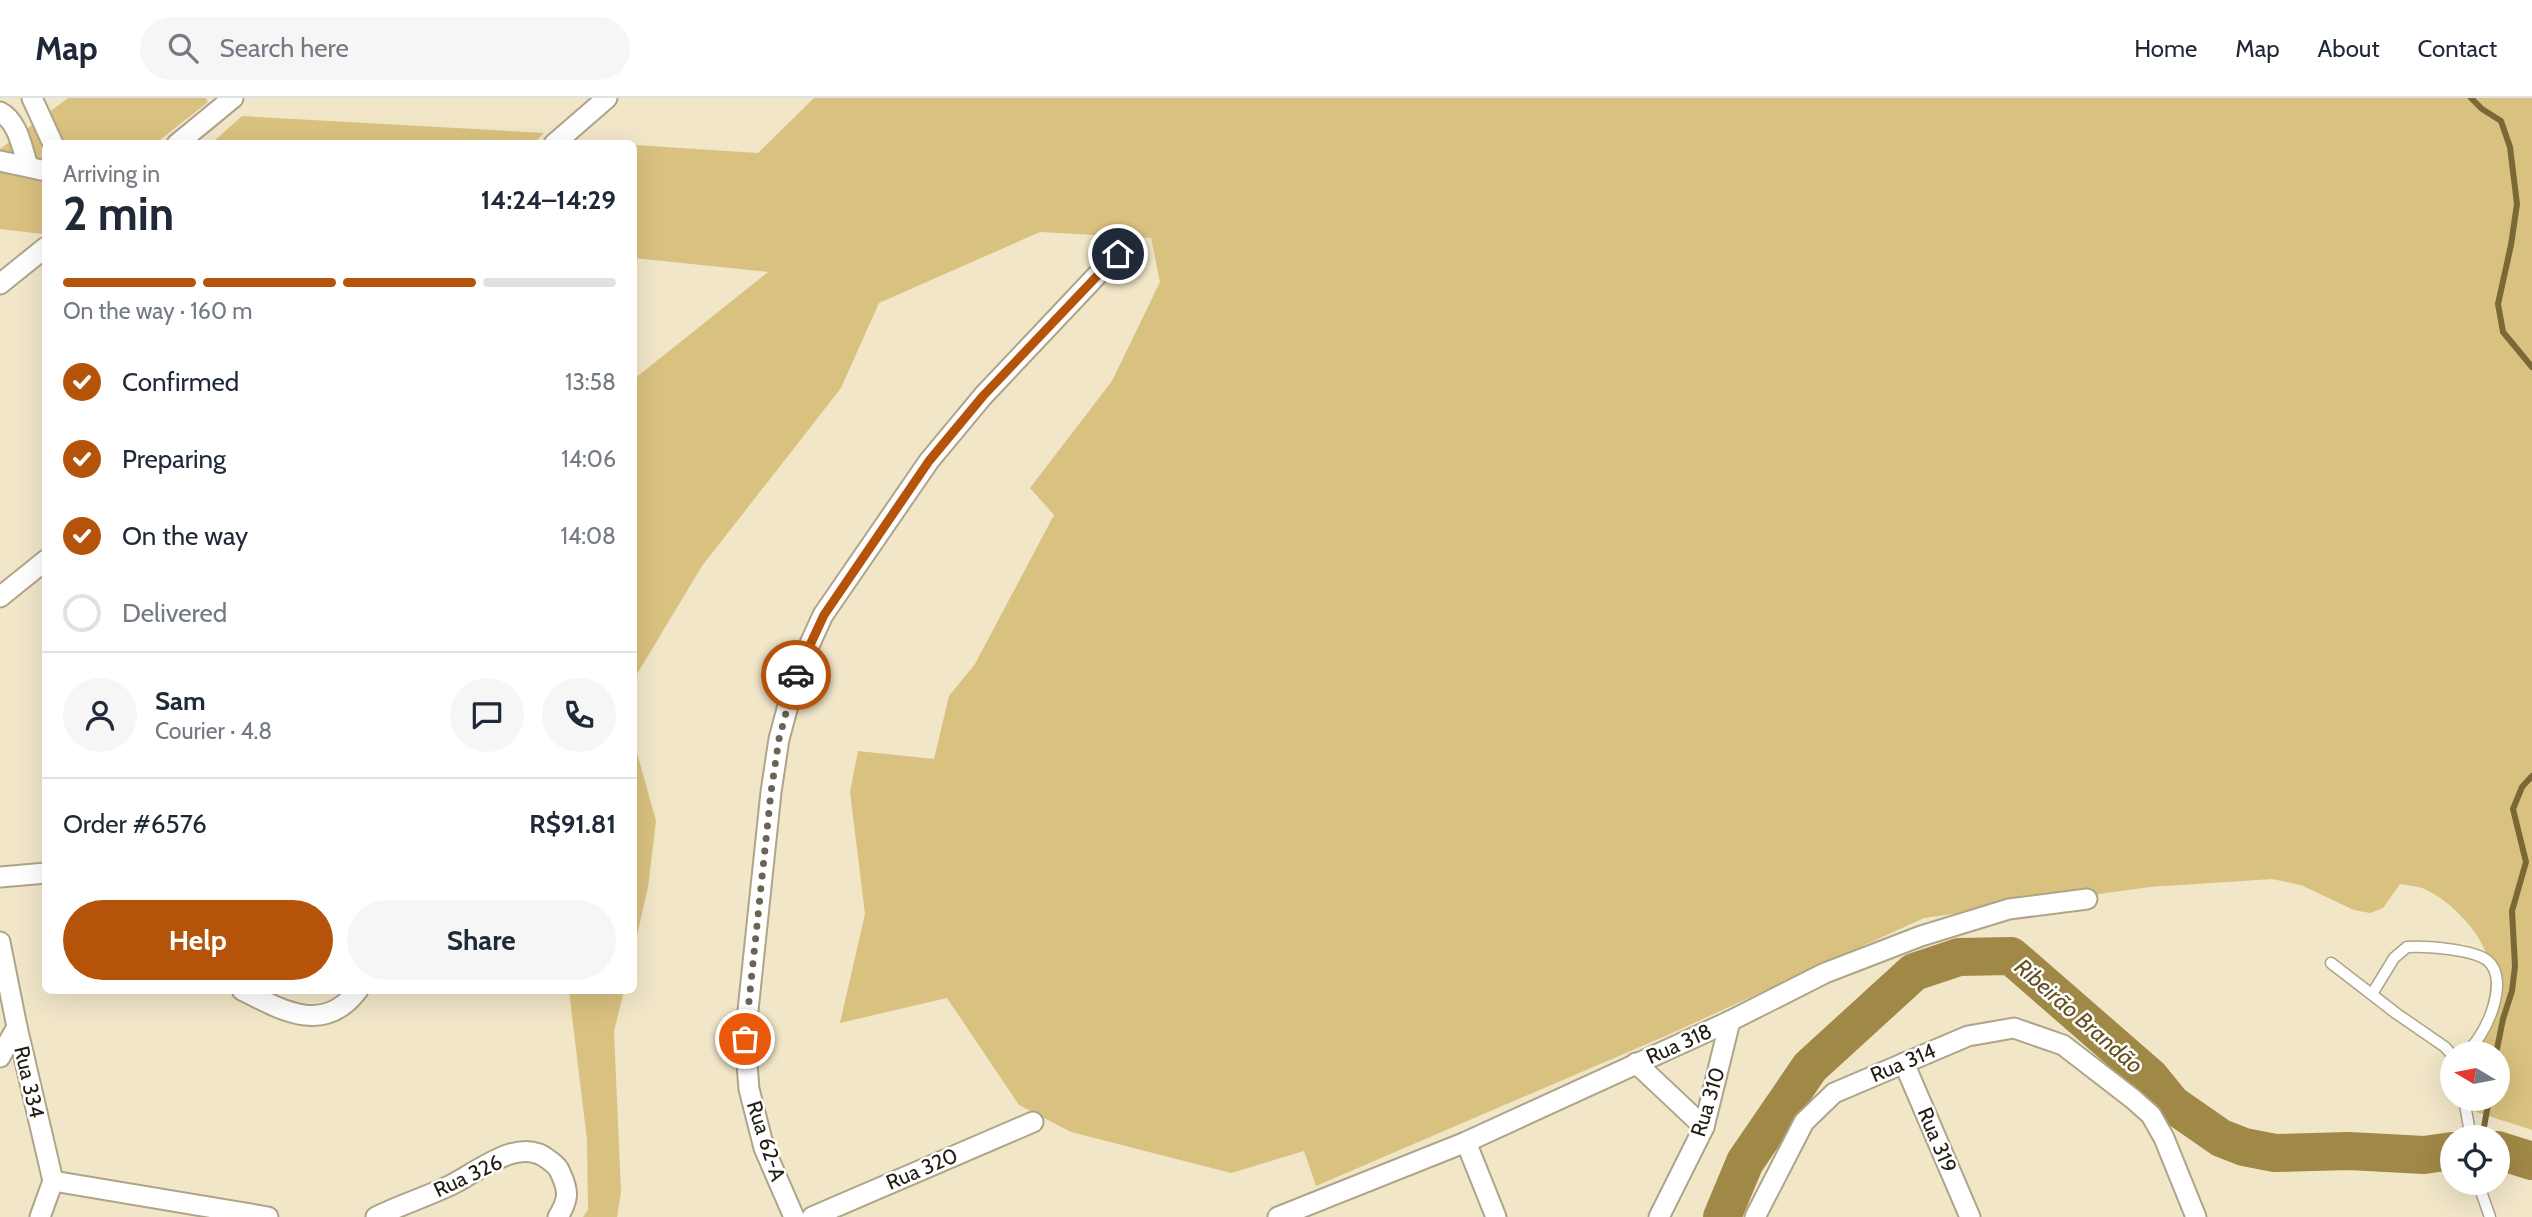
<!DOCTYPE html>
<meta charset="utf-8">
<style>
body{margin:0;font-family:Cabin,sans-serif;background:#f6f6f7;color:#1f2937;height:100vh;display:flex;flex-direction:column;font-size:26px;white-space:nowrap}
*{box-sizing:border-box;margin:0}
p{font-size:23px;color:#747a83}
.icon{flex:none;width:38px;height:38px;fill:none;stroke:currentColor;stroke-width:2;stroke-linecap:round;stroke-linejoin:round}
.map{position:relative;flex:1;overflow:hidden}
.sheet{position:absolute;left:42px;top:42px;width:595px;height:854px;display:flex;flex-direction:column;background:#fff;border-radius:10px;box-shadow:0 7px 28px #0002}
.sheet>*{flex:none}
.needle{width:46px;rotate:280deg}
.controls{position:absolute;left:2440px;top:943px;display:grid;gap:14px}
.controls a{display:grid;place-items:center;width:70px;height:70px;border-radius:50%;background:#fff;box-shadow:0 7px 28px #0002;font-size:35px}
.pin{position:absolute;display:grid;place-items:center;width:60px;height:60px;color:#fff;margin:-30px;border:4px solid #fff;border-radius:50%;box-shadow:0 2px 7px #0007}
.courier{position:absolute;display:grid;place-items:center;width:70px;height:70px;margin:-35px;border:5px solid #b45309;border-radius:50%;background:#fff;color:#222;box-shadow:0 2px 9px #0007}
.summary em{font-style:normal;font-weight:800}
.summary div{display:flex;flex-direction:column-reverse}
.summary{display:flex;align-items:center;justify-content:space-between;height:119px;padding:0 21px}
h1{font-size:46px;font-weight:800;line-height:52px}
.bar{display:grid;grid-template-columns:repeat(4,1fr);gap:10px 7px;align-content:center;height:84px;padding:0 21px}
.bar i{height:9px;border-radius:5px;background:#e0e1e3}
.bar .current{background:#b45309}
.bar p{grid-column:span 4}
.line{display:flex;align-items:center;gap:18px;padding:0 21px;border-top:2px solid #e0e1e3}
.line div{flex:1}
.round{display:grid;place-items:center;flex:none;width:74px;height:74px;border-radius:37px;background:#f6f6f7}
ol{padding:0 21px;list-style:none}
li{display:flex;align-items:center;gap:21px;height:77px}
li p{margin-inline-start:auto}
li .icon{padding:7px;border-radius:50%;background:#b45309;color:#fff;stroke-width:4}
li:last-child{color:#747a83}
li i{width:38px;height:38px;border:4px solid #e0e1e3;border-radius:50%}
.primary-button{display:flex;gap:14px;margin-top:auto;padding:14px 21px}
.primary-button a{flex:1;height:80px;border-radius:42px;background:#b45309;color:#fff;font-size:28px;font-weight:800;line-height:80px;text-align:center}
.primary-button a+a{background:#f6f6f7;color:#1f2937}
header{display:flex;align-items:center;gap:42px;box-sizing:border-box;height:98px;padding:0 35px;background:#fff;border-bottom:2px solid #e0e1e3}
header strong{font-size:33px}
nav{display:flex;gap:38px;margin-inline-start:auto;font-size:24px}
.search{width:490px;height:63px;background:#f6f6f7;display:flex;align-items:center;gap:18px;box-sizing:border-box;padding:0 24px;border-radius:38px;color:#747a83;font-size:26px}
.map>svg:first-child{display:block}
</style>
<header>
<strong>Map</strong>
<div class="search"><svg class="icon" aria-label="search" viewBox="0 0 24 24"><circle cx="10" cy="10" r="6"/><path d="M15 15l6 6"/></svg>Search here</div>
<nav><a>Home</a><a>Map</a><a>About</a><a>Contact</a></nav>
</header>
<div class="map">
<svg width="2532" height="1119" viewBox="0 0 2532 1119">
<rect width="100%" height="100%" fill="#f1e6c8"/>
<g fill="#d9c17f">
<path d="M68 0H206L208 4 156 45 46 46 45 135 43 136 0 131V51Z"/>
<path d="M814 0H2532V1032L2470 1012 2472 1001H2497V956L2470 955C2483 927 2498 886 2486 855 2477 830 2447 800 2422 790 2415 788 2407 787 2400 786L2383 810 2370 815 2354 812 2301 787 2272 781 2150 789 1924 820 1670 936 1316 1088 1304 1053 1231 1075 1071 1034 1019 1007 947 900 840 925 865 816 850 694 858 653 934 661 949 598 975 566 1054 417 1030 390 1112 283 1160 184 1151 140 1040 134 879 205 841 290 702 468 634 581V281L768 174 634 160V47L758 55Z"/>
<path d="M242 18 544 35 533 46 212 45Z"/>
<path d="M634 644 656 723 648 789 634 851Z"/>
<path d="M569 893H624L614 933 621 1094 617 1119H583L588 1112 587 1042Z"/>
</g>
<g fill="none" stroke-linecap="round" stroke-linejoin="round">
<g stroke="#7a6837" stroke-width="6">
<path d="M2471 0 2482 11 2501 23 2510 49 2517 106 2511 147 2498 206 2503 234 2532 269"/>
<path d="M2496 956 2503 921 2512 893 2515 868 2512 813 2526 764 2513 711 2522 689 2532 678"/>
<path d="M2482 1040 2489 1001"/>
</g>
<g stroke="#a08846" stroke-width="38">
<path d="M2497 1052 2532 1063"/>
<path d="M1722 1119 1745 1064 1810 969 1914 874 1959 859 2011 858 2150 979 2172 1006 2221 1040 2244 1049 2275 1055 2349 1053 2424 1057 2452 1053"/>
</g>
<defs>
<g id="service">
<path d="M2331 865 2397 916 2445 949 2452 957"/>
<path d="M2372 896 2394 860 2407 849C2424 848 2474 851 2488 863 2511 883 2485 941 2464 956"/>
<path d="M2464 1001 2471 1040"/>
<path d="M2478 1085 2490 1119"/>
</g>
<g id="minor">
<path d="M32 0 53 46"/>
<path d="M0 14C18 23 22 50 28 68"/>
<path d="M177 46 233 0"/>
<path d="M554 46 607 0"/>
<path d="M0 63 46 73"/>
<path d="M0 186 46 149"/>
<path d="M0 499 46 462"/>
<path d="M0 779 46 775"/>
<path d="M0 844 17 929 53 1083"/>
<path d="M242 892C283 913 324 937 358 892"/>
<path d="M0 959 17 929"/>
<path d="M1636 965 1704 1029"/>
<path d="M1904 965 1970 1119"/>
<path d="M1466 1044 1496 1119"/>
<path d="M53 1083 268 1119"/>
<path d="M40 1119 53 1083"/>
<path d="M376 1119C400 1107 426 1099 451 1087 478 1074 519 1037 549 1062 554 1066 558 1068 560 1074 569 1093 569 1101 558 1119"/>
<path d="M794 1119 764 1050 749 991 745 941 771 694 779 641 797 574 823 517 929 363 983 298 1117 156"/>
<path d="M812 1119 1033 1024"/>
<path d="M1278 1119 1466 1044 1730 923 1825 875 1921 838 2009 811 2087 801"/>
<path d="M1659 1119 1704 1029 1730 923"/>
<path d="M1755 1119 1804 1024 1834 995 1968 938 2014 930 2063 947 2133 1001 2151 1017 2164 1040 2196 1119"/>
</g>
</defs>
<use href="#service" stroke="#afa488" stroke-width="13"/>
<use href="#minor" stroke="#afa488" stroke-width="23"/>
<use href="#service" stroke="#fff" stroke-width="10"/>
<use href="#minor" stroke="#fff" stroke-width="19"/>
</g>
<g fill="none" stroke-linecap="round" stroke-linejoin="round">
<path stroke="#6a6452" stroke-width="7" stroke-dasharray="0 12.6" d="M745 941 771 694 779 641 796 577"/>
<path stroke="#b45309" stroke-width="9" d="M796 577 824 517 929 363 983 298 1118 156"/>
</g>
<g text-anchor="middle" stroke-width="5" stroke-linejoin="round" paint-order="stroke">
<g font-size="21" fill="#221e13" stroke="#fff">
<text transform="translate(1679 946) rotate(-24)" y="7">Rua 318</text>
<text transform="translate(1903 965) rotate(-23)" y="7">Rua 314</text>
<text transform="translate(29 984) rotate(77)" y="7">Rua 334</text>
<text transform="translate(1708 1004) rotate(-73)" y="7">Rua 310</text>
<text transform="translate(1937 1042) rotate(67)" y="7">Rua 319</text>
<text transform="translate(766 1043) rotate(72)" y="7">Rua 62-A</text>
<text transform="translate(922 1071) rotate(-23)" y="7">Rua 320</text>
<text transform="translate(468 1078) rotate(-25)" y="7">Rua 326</text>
</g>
<g font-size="23" font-style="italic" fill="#62501e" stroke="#fff">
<text transform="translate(2079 918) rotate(41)" y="8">Ribeirão Brandão</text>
</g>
</g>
</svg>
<div class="controls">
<a><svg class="needle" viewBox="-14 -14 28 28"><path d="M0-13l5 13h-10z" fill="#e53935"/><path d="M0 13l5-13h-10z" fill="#747a83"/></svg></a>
<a><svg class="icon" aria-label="locate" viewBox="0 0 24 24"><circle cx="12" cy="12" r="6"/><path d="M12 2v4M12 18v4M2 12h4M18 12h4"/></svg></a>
</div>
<div class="pin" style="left:745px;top:941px;background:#ea580c"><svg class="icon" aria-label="bag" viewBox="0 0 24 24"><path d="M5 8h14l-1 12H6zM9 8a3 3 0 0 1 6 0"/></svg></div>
<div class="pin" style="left:1118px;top:156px;background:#1f2937"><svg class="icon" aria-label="home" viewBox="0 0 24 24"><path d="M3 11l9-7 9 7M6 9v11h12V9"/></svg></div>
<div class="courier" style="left:796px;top:577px"><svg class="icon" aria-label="car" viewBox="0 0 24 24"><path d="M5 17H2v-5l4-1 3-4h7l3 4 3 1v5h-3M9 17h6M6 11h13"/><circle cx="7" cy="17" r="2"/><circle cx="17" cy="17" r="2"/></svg></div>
<section class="sheet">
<div class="summary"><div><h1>2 min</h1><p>Arriving in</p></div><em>14:24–14:29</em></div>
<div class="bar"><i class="current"></i><i class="current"></i><i class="current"></i><i></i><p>On the way · 160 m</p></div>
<ol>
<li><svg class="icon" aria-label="check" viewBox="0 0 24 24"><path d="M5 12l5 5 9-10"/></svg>Confirmed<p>13:58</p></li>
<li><svg class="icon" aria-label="check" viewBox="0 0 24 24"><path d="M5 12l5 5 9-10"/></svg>Preparing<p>14:06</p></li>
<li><svg class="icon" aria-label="check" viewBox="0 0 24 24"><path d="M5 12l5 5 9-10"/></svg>On the way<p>14:08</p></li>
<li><i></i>Delivered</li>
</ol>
<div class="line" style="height:126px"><a class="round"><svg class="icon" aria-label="person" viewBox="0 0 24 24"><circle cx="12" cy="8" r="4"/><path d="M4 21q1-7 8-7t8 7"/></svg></a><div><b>Sam</b><p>Courier · 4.8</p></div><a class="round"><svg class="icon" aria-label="chat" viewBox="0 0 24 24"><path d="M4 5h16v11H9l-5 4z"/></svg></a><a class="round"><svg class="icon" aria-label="phone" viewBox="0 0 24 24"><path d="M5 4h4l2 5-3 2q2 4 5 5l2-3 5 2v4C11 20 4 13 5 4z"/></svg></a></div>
<div class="line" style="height:91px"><div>Order #6576</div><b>R$91.81</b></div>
<div class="primary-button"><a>Help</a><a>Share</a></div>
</section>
</div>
